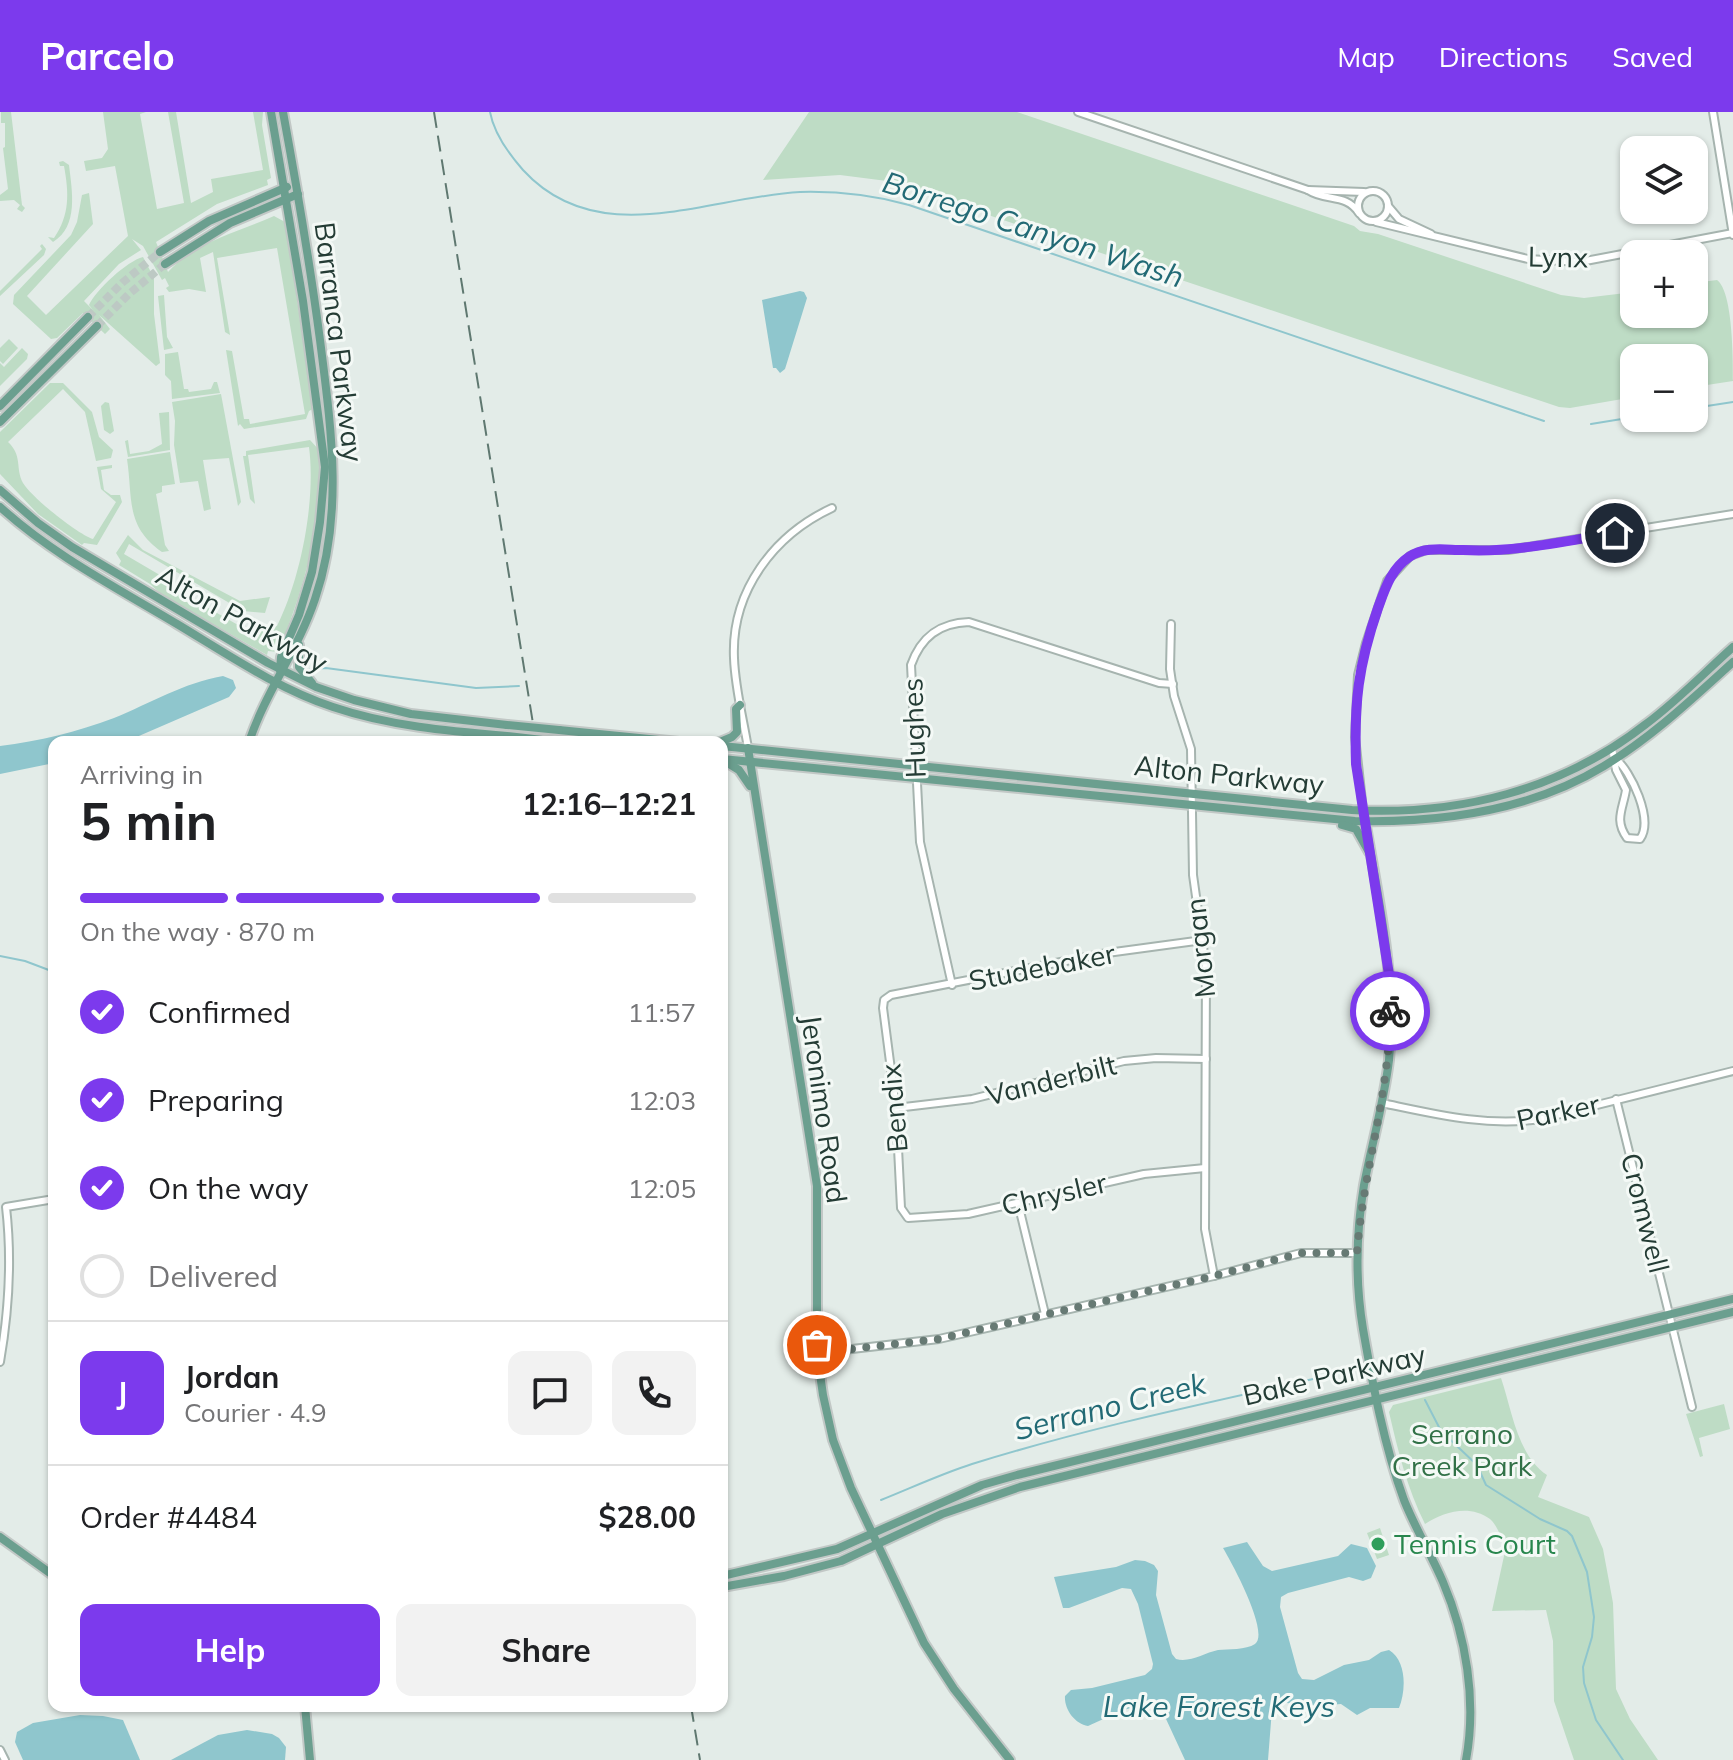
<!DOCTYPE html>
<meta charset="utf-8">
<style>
body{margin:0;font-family:Mulish,sans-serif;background:#f2f2f2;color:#202124;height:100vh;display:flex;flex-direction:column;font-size:30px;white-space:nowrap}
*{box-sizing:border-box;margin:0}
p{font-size:26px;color:#757577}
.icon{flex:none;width:44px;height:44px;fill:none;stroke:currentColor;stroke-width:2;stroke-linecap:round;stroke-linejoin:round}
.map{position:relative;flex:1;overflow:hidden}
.panel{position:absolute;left:48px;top:624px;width:680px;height:976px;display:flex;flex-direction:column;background:#fff;border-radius:16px;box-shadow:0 2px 6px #0004}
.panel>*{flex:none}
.tools{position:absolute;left:1620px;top:24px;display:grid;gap:16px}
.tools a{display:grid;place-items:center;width:88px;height:88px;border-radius:16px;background:#fff;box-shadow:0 2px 6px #0004;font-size:40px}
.pin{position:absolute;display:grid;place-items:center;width:68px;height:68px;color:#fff;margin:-34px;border:4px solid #fff;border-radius:50%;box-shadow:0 2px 8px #0007}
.courier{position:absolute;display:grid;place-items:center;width:80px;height:80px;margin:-40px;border:6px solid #7c3aed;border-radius:50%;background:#fff;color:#222;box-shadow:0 2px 10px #0007}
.headline em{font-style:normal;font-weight:700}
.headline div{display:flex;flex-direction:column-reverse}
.headline{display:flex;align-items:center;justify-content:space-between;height:136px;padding:0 32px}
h1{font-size:52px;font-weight:700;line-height:60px}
.bar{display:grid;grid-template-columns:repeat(4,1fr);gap:12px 8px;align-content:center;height:96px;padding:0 32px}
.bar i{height:10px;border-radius:6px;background:#e0e0e0}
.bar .selected{background:#7c3aed}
.bar p{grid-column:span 4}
.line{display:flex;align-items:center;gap:20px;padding:0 32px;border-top:2px solid #e0e0e0}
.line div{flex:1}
.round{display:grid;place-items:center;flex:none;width:84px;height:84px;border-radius:16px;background:#f2f2f2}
ol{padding:0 32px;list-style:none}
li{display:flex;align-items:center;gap:24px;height:88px}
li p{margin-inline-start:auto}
li .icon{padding:8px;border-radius:50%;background:#7c3aed;color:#fff;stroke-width:4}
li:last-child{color:#757577}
li i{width:44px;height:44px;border:4px solid #e0e0e0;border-radius:50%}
.button{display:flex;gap:16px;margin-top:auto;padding:16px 32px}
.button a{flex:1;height:92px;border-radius:16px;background:#7c3aed;color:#fff;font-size:32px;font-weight:700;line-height:92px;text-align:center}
.button a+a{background:#f2f2f2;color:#202124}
header{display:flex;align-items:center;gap:48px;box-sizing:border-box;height:112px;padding:0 40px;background:#7c3aed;color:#fff}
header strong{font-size:38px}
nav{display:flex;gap:44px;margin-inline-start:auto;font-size:28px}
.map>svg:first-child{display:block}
</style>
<header>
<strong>Parcelo</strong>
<nav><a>Map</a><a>Directions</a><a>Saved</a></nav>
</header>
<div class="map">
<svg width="1733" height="1648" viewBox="0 0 1733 1648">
<rect width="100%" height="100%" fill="#e3ece8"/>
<g fill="#bedcc5">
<path d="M1 0H11L22 93 25 96 22 100 17 97 20 93 14 88 0 89V83L8 77 3 36 5 35V11H1Z"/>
<path d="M103 0H146L140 2 157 97 184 91 168 0H176L191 91 213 80 211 67 263 58 253 0H263L262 13 271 66 267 68 268 73 217 92 156 130 168 160C196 129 238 120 274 104L285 110C296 173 303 235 313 297L309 299 306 307 244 317 240 312 238 314 226 238 232 239 244 307H249L250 312 305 302 277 136 217 146 230 223 225 220 213 140 200 146 206 180 189 177 169 180 166 176 169 174 165 166 162 168 143 134 132 127 141 138 119 152 84 189 93 198 89 193C96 178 127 149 143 145L154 166V202L160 251 156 254 99 203 110 217 105 222 83 201 57 226 51 227 13 192 14 183 71 123 77 110 82 83 89 81 93 112 27 184 46 203 128 124 115 54 86 59 84 49 102 46 108 37Z"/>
<path d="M809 0H1017L1354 114 1360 119 1378 122 1561 183 1584 186 1634 180V202H1694V171L1717 168C1733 180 1733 246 1733 269L1694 275V246H1634V285L1570 296 1559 295 887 69 840 63 763 68Z"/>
<path d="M63 49 69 53C72 79 79 114 53 130L48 125 54 126C70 103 69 81 64 54H60L59 50Z"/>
<path d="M42 132 46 137 44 143 0 184V179L42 137 40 134Z"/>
<path d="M164 183 167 225 173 236 164 238 158 184Z"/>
<path d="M9 227 18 236 3 252 0 249V236Z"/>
<path d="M22 236 28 242 27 247 0 274V251L4 255Z"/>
<path d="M178 240 184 277H188L189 280 211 277 214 270H217L220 281 172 287 171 269 165 263V242Z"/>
<path d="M50 271H63L92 300 99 325 113 338 111 346 96 349 85 300 63 277 8 330C23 344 15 356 23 371 32 386 79 423 93 427L116 390 101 377 97 355 112 353V356L101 358 104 378 111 383H120L122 390 97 433 84 431 82 433 38 402 0 362V320Z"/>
<path d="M221 282 241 390 238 394 229 346 203 348 211 397 204 399 198 369 180 371 174 333 175 309 172 290Z"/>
<path d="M105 290 109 291 114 319 110 322 104 318 101 294Z"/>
<path d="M169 300 170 338 128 345 125 329 128 328 130 342 149 339 162 332 159 301Z"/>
<path d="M310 328 320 339C323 410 305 475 278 540L268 539 267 543 260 539 161 482 150 472 119 453 121 449 116 441 128 423 143 438 240 489 270 485 265 501 243 499 129 432 124 442 170 469 168 473 245 517 259 519 277 514C301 466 316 388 309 335L248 343 255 392 250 387 243 344H246V339Z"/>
<path d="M170 340 175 372 162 374V380L156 382 165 433 169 439 162 440C125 414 133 387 127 347Z"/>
<path d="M1501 1266C1512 1298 1517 1343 1547 1363L1538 1385 1589 1405 1603 1437 1613 1491 1616 1577 1630 1607 1658 1648H1574L1554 1589 1553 1529 1546 1498 1492 1499 1506 1435C1502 1427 1497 1413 1490 1407 1469 1392 1444 1400 1425 1412 1407 1376 1398 1339 1389 1300L1393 1293Z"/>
<path d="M1724 1292 1730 1317 1699 1326 1703 1344 1700 1345 1686 1302Z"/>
<path d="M1380 1416 1389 1443 1377 1447 1367 1421Z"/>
</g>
<g fill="#8fc6cd">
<path d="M800 179 804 180 807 186 785 257 780 261 776 256H773L762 188Z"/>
<path d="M223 564 233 568 236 576 229 585 125 630H54V651L0 662V634C39 629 77 620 114 606 151 591 183 571 223 564Z"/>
<path d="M1247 1430 1263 1454 1272 1459 1338 1444 1351 1432 1367 1436 1376 1454 1371 1466 1363 1469 1349 1465 1288 1481 1281 1485 1280 1495 1298 1561 1302 1567 1314 1568 1344 1553 1369 1548 1381 1540 1389 1538C1407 1549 1406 1579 1399 1596H1370L1357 1603 1341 1592 1318 1594 1276 1590 1272 1597 1268 1648H1185L1160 1594 1153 1589 1121 1599 1088 1614C1075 1612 1064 1597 1065 1584L1071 1578 1092 1576 1145 1563 1152 1557 1153 1552 1138 1492 1131 1477 1122 1476 1069 1496H1063L1054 1465 1116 1455 1135 1448 1145 1449 1154 1453 1158 1459 1156 1483 1172 1542 1176 1547C1190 1551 1204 1541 1218 1538 1228 1537 1246 1538 1255 1532 1270 1521 1232 1451 1223 1436Z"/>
<path d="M80 1603 103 1604 123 1608 140 1648H23L15 1630 17 1620 33 1611Z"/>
<path d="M247 1618 272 1622 279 1626 286 1635 285 1648H171L218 1623Z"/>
</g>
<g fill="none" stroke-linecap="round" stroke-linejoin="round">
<g stroke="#8fc6cd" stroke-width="2">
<path d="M490 0C494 22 508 41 523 58 598 140 707 85 800 80 838 79 873 83 909 93L1544 309"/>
<path d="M1694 296 1733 290"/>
<path d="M1591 312 1634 305"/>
<path d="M310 557 326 556 476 576 519 574"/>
<path d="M0 844 25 849 54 860"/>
<path d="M1425 1288 1441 1319 1477 1353 1486 1373 1540 1407 1567 1419 1572 1424 1587 1460 1594 1505 1592 1525 1583 1555 1584 1571 1596 1608 1623 1648"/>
<path d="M881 1388C911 1376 941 1362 972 1352 1097 1313 1226 1287 1353 1258"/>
</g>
<g stroke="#bdc9c4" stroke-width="8" stroke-dasharray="8 4" stroke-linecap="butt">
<path d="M88 205 122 171 160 140"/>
<path d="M97 214 129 182 165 152"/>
</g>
<defs>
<g id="minor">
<path d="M1078 0 1308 78C1326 90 1346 81 1359 101"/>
<path d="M1713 0 1733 123"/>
<path d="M1308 78 1364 80"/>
<circle cx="1373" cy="94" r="15"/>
<path d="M1388 94 1399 107 1431 122"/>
<path d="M1376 110 1528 147 1580 150 1733 121"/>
<path d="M1171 512 1170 557 1174 584 1191 637 1193 763 1206 856 1205 1117 1214 1164"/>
<path d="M748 636C743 606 735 576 734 546 731 479 774 423 832 396"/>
<path d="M1612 636 1616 658 1626 678C1623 697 1614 708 1627 726L1640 727C1654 708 1631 659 1615 646"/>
<path d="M1363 698 1355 625 1358 563 1366 531 1387 469 1410 444 1426 438H1508L1733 402"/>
<path d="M1203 828 1107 841 891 883 884 888 883 896 896 996 901 1096 908 1106 968 1102 1144 1062 1205 1056"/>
<path d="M952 873 920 730 911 553C921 525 939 511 969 510L1159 571 1173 572"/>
<path d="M1616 987 1692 1295"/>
<path d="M1382 991C1435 1002 1486 1015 1541 1007L1733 959"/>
<path d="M896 996 972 987 1124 949 1156 946 1206 947"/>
<path d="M1018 1091 1045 1202"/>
<path d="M817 1241 939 1227 1214 1164 1301 1141H1357"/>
<path d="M0 1250C9 1198 12 1147 6 1095L54 1087"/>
<path d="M0 1638 5 1648"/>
</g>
<g id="major">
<path d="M271 0 303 189 325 355 320 410 312 460 299 503 281 545 280 558"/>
<path d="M160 140 209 109 287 75"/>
<path d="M165 152 230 111 298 82"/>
<path d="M0 294 88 205"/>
<path d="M0 310 97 214"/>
<path d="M0 378 38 411 72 435 268 551 316 575 354 588 411 602 507 613"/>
<path d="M0 395C53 443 117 476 177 512 227 542 278 577 333 595 389 614 448 619 507 624"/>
<path d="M299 533V555L312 571"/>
<path d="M559 618 679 630"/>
<path d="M249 630C266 579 298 538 315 487 344 402 331 315 320 228 310 152 297 76 283 0"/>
<path d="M720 630 732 625 737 620 736 597 740 593"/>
<path d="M722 634 1352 698C1458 704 1562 678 1646 612 1677 589 1704 561 1733 535"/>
<path d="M748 636 817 1074V1241L823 1283 833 1328 851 1376 924 1531 954 1577 1010 1648"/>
<path d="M722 647 1355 709C1440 711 1530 699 1604 654 1652 625 1692 587 1733 550"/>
<path d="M723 648 739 658 750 674"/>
<path d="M1365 708C1378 786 1397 868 1389 948 1384 990 1372 1031 1364 1073 1356 1121 1355 1169 1363 1217 1373 1274 1384 1333 1404 1388 1415 1416 1431 1442 1443 1470 1466 1524 1477 1589 1466 1648"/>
<path d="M1342 713 1356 717 1369 740"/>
<path d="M0 1425 54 1464"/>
<path d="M722 1464 837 1437 982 1373 1017 1363 1733 1187"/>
<path d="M722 1475 784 1464 841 1449 942 1402 1020 1375 1733 1200"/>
<path d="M305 1594 310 1648"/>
</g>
</defs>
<use href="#minor" stroke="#a6b4af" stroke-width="10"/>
<use href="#major" stroke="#c2c8c6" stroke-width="12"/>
<use href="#minor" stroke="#fff" stroke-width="6"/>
<use href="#major" stroke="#6b9f8f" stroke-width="8"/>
<g stroke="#5f7870" stroke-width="2" stroke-dasharray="16 8" stroke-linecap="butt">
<path d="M434 0 536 630"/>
<path d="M691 1594 700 1648"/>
</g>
<defs>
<g id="major-bridge">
<path d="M507 613 559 618"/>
<path d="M507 624 560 630"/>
</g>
</defs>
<use href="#major-bridge" stroke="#c2c8c6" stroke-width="12" stroke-linecap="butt"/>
<use href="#major-bridge" stroke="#6b9f8f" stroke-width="8"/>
</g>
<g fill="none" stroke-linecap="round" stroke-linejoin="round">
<path stroke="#677a74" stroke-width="8" stroke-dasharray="0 14.4" d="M817 1233V1241L939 1227 1214 1164 1301 1141H1357C1363 1059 1390 981 1390 899"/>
<path stroke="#7c3aed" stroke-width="10" d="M1390 899V869L1356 652C1354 591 1358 554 1378 496 1385 477 1391 457 1409 445 1425 434 1445 438 1463 438 1513 441 1565 429 1615 421"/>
</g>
<circle fill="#2e9e5b" stroke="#f4f9f6" stroke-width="3" cx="1378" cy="1432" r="8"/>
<g text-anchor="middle" stroke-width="6" stroke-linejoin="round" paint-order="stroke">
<g font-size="28" fill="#243c35" stroke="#f4f9f6">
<text transform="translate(1558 145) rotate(1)" y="10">Lynx</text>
<text transform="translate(339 230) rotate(83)" y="10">Barranca Parkway</text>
<text transform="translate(242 507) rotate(29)" y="10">Alton Parkway</text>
<text transform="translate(914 616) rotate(-92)" y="10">Hughes</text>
<text transform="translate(1229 663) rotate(6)" y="10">Alton Parkway</text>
<text transform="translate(1200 836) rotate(-96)" y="10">Morgan</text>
<text transform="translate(1042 855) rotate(-11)" y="10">Studebaker</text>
<text transform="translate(1051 968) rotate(-14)" y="10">Vanderbilt</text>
<text transform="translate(894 996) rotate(-95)" y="10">Bendix</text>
<text transform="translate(824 997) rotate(82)" y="10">Jeronimo Road</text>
<text transform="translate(1558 1000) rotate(-12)" y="10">Parker</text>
<text transform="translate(1054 1082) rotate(-13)" y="10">Chrysler</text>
<text transform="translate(1645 1101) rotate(76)" y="10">Cromwell</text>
<text transform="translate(1334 1263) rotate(-13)" y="10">Bake Parkway</text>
</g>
<g font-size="28" fill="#317147" stroke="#f4f9f6">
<text x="1462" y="1332">Serrano<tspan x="1462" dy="32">Creek Park</tspan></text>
</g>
<g font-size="28" fill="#27864d" stroke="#f4f9f6" text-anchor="start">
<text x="1394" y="1442">Tennis Court</text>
</g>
<g font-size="30" font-style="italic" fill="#226a75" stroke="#f4f9f6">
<text transform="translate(1033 118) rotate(18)" y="10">Borrego Canyon Wash</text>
<text transform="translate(1110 1295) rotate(-14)" y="10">Serrano Creek</text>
<text x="1219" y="1605">Lake Forest Keys</text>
</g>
</g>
</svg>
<div class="tools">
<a><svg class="icon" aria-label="layers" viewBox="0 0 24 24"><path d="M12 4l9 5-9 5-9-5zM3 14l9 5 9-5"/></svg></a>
<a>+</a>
<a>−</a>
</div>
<div class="pin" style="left:817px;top:1233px;background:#ea580c"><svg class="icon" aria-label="bag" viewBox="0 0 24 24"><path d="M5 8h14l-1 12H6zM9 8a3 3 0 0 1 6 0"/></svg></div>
<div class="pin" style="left:1615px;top:421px;background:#1f2937"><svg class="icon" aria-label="home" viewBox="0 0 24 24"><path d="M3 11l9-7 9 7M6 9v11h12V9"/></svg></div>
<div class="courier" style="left:1390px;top:899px"><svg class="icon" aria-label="bike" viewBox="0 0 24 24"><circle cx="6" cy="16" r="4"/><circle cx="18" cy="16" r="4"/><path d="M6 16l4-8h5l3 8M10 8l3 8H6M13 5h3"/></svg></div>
<section class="panel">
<div class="headline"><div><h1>5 min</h1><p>Arriving in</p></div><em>12:16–12:21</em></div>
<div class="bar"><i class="selected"></i><i class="selected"></i><i class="selected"></i><i></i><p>On the way · 870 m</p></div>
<ol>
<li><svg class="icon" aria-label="check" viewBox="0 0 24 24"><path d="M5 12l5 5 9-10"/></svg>Confirmed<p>11:57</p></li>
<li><svg class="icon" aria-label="check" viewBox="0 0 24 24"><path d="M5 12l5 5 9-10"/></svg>Preparing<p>12:03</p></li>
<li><svg class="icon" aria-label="check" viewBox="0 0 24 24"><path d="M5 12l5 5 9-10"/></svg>On the way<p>12:05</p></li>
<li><i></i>Delivered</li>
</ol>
<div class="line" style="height:144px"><b class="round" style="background:#7c3aed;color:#fff">J</b><div><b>Jordan</b><p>Courier · 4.9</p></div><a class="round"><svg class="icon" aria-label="chat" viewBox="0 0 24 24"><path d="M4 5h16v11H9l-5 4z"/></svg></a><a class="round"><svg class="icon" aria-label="phone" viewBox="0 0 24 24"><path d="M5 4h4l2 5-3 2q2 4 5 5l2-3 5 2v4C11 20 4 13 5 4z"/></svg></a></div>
<div class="line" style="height:104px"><div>Order #4484</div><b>$28.00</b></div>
<div class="button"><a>Help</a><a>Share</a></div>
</section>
</div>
